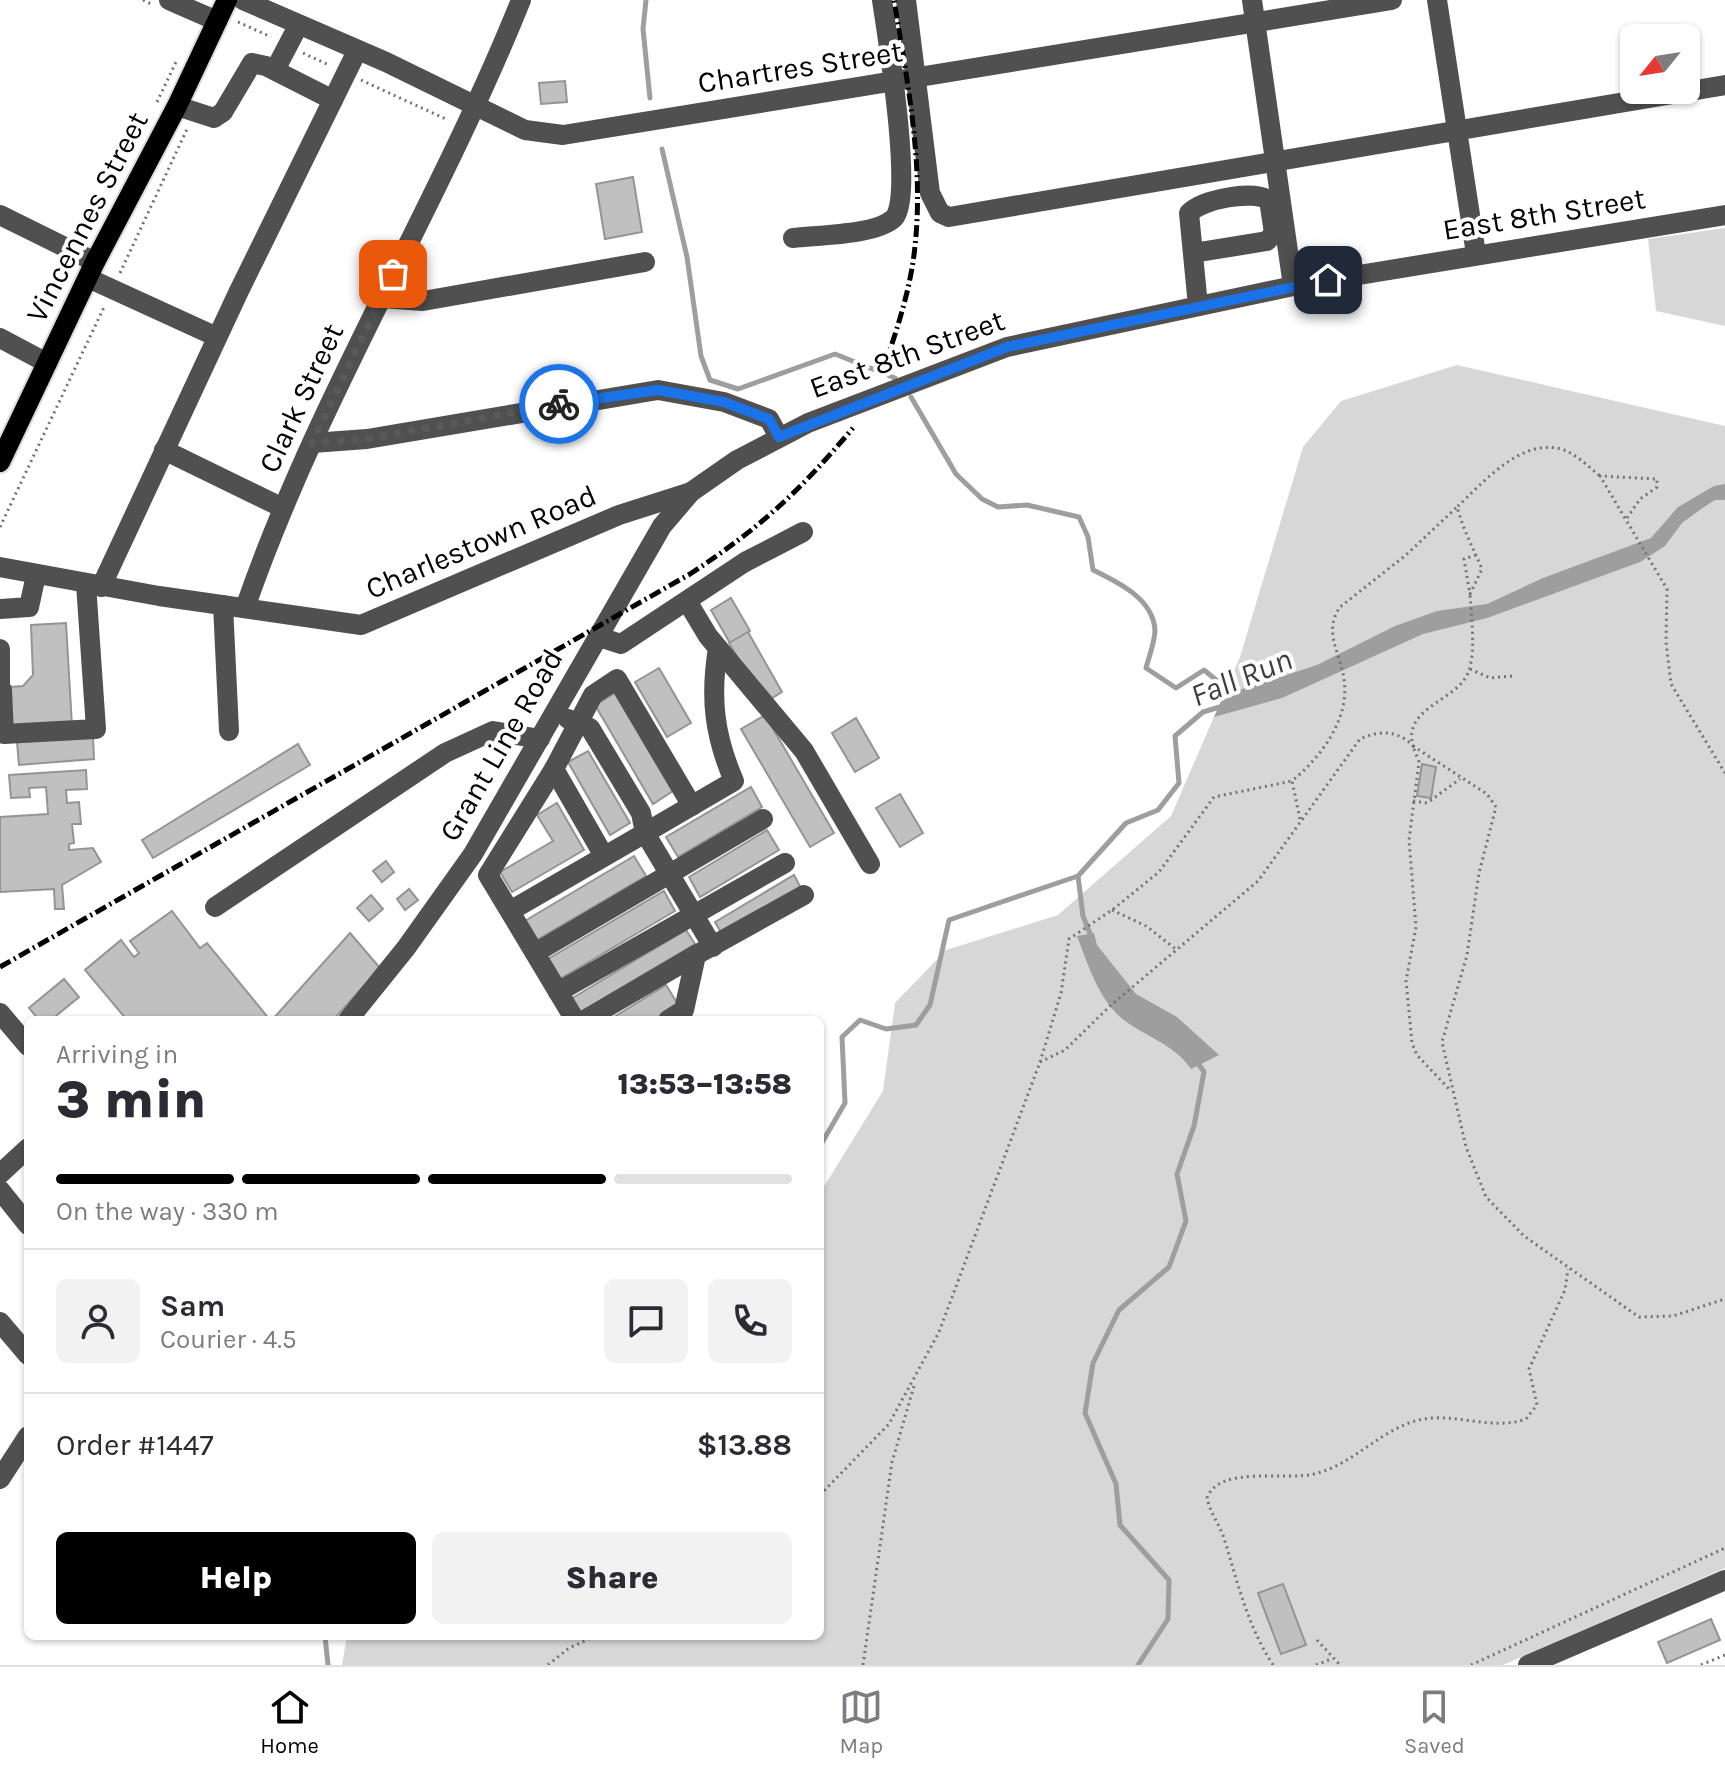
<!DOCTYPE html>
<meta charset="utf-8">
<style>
body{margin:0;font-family:Karla,sans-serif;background:#f2f2f3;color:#2b2b33;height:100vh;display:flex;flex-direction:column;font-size:30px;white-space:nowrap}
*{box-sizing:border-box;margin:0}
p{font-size:26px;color:#7c7c81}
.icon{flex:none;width:44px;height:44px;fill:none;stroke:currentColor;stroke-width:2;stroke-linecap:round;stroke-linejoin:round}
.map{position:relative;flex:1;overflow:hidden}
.details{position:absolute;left:24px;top:1016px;width:800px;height:624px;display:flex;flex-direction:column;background:#fff;border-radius:12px;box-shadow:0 2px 6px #0004}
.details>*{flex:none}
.needle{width:52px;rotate:240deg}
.tools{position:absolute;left:1620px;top:24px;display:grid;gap:16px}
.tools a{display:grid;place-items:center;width:80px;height:80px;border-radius:12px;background:#fff;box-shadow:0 2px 6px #0004;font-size:40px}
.pin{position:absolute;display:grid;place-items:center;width:68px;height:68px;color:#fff;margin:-34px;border-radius:16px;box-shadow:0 4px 12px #0006}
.courier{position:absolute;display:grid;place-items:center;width:80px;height:80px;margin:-40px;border:6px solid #1a73e8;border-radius:50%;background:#fff;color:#222;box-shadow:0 2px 10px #0007}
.overview em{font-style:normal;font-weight:800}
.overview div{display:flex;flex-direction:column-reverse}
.overview{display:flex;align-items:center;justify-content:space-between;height:136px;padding:0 32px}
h1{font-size:52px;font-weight:800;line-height:60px}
.bar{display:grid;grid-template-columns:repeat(4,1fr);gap:12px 8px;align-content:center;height:96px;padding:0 32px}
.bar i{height:10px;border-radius:6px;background:#e1e1e2}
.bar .selected{background:#000}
.bar p{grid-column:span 4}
.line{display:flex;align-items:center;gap:20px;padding:0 32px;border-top:2px solid #e1e1e2}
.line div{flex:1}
.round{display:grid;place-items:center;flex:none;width:84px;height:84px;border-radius:12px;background:#f2f2f3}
.primary-button{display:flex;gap:16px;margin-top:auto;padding:16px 32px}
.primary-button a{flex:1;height:92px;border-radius:12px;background:#000;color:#fff;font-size:32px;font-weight:800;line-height:92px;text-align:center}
.primary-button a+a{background:#f2f2f3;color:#2b2b33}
.dock{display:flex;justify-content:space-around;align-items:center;height:112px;border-top:2px solid #e1e1e2;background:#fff;font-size:22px;color:#7c7c81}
.dock a{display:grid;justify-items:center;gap:4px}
.dock .selected{color:#000}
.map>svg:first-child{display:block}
</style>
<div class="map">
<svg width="1725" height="1665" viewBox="0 0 1725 1665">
<rect width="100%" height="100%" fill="#fff"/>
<g fill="#d7d7d7">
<path d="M1725 228V326L1656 311 1648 239Z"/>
<path d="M1457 365 1725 426V1568L1503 1665H342L347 1636H820V1193L883 1091 895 1003 946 950 1058 915 1171 816 1240 657 1303 447 1341 401Z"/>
</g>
<g fill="#9e9e9e">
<path d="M1725 484V500H1715L1701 509 1682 523 1665 546 1640 562 1487 618 1423 634 1282 698 1214 717 1224 695 1317 665 1395 626 1437 611 1487 604 1543 578 1651 538 1678 507 1714 486Z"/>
<path d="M1094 933 1097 945 1136 994 1177 1017 1219 1055 1191 1069C1172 1041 1140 1036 1117 1014 1097 994 1087 962 1077 936Z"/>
</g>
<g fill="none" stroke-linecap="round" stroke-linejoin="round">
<g stroke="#9e9e9e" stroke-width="5">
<path d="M646 0 643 29 650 98"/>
<path d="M662 149 687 257 701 356 710 380 738 389 835 354 895 378"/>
<path d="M911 397 956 474 982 499 998 507 1027 505 1079 517 1088 537 1093 570C1117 582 1153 598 1155 630 1155 641 1149 657 1146 668L1176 688 1204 670 1221 684 1227 699"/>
<path d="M1078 876 1083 916 1092 939"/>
<path d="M820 1146 845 1103 842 1037 860 1020 886 1029 916 1025 930 1005 949 920 1078 876 1126 823 1158 810 1179 783 1175 736 1203 712 1223 706"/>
<path d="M325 1636 328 1665"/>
<path d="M1138 1665 1168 1619 1169 1580 1120 1525 1116 1484 1085 1413 1093 1363 1119 1310 1169 1267 1186 1221 1177 1174 1194 1126 1204 1072 1196 1060"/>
</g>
</g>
<g fill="#c0c0c0" stroke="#949494" stroke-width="2">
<path d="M565 81 567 102 541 104 539 83Z"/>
<path d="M633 177 642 232 605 239 596 184Z"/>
<path d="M731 598 750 631 730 643 711 610Z"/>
<path d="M66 623 72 726 12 729 9 687 23 686 33 675 31 625Z"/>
<path d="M748 632 782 692 769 700 756 689 729 643Z"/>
<path d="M659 668 691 723 667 737 635 682Z"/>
<path d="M615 693 673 791 653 804 595 705Z"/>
<path d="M765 715 834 833 810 847 741 729Z"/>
<path d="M856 718 879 758 855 772 832 733Z"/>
<path d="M93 737 94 759 19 765 17 742Z"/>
<path d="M298 744 310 765 153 858 142 840Z"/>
<path d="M588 751 630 823 610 835 568 762Z"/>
<path d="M1422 764 1436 767 1431 798 1417 796Z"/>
<path d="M86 770 87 789 66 790 67 803 79 802 81 824H72L74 843 69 844V850L93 848 101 862 62 885 64 909H55L54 889 0 892V817L48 814 46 787 29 788 30 797 11 798 9 775Z"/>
<path d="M751 787 762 807 678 857 666 837Z"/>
<path d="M900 794 923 833 900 847 876 808Z"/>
<path d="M557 803 584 850 512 892 500 872 553 841 537 815Z"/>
<path d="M767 830 779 850 700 897 689 877Z"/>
<path d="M634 856 646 876 535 941 523 922Z"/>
<path d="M386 861 394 872 382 882 373 871Z"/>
<path d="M794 875 802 890 723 936 715 922Z"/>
<path d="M409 889 418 900 405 910 397 899Z"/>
<path d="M664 891 675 911 558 980 546 960Z"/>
<path d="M371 895 383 909 369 921 357 908Z"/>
<path d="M172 911 200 948 207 943 270 1020H127L85 970 121 940 134 957 139 953 130 941Z"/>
<path d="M686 930 695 944 577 1014 569 1000Z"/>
<path d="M350 933 380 968 333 1020H272Z"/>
<path d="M64 979 79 997 51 1020H39L29 1008Z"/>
<path d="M666 985 679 1006 656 1020H609Z"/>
<path d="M1283 1584 1306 1645 1281 1654 1258 1593Z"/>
<path d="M1711 1619 1720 1640 1667 1663 1658 1642Z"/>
</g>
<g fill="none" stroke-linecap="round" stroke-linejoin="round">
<defs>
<path id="major" d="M0 462 95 262 177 106 227 0"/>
</defs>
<use href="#major" stroke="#dbdbdb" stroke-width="24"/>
<g stroke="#727272" stroke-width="3" stroke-dasharray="2 4" stroke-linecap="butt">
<path d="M143 0 151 4"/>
<path d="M238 22 271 37"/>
<path d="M303 53 329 65"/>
<path d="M361 80 448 120"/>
<path d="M157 102 176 62"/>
<path d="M120 273 188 127"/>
<path d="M1627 518 1640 499 1657 487V479L1600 476 1667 589 1666 642 1671 684 1725 773"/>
<path d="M0 527 105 305"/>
<path d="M1476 555 1464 559 1470 594 1482 569C1473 548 1463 529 1457 507 1484 482 1522 436 1564 450 1577 455 1589 467 1600 476"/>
<path d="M1470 669 1490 678 1512 676"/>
<path d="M1413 746 1487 794 1496 807 1479 873 1467 955 1442 1042 1466 1147 1486 1197 1524 1236 1639 1317 1673 1316 1725 1299"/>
<path d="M1414 749 1419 762 1409 840 1416 927 1406 981 1412 1043 1417 1055 1449 1089"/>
<path d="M1413 801 1427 803 1460 779"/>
<path d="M1300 819 1292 781C1321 757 1350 719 1344 679 1340 652 1323 632 1340 607L1406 555 1457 507"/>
<path d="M1112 910 1146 926 1177 950"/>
<path d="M1040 1062 1065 1050 1110 1006 1258 881 1360 739C1379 730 1398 730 1413 746 1402 706 1460 701 1469 670 1476 648 1471 617 1470 594"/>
<path d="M820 1495 889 1424 939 1332 1040 1062 1061 993 1069 939 1112 910 1159 872 1214 797 1292 781"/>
<path d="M1317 1640 1340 1665"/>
<path d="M548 1665 569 1648 596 1636"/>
<path d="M863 1665 892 1462 914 1386"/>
<path d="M1273 1665C1247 1624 1238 1584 1224 1538 1219 1524 1210 1512 1207 1498 1219 1465 1285 1481 1314 1474 1354 1465 1382 1427 1423 1419 1457 1413 1492 1431 1526 1419L1537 1405 1529 1369 1565 1290 1568 1269"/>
<path d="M1316 1665 1331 1659"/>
<path d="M1471 1665 1725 1548"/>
<path d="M1701 1665 1725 1655"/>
</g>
<g stroke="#505050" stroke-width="20">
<path d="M169 0 217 21"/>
<path d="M243 0 386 62 525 130 563 135 1392 0"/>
<path d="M906 0 930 193 940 213 949 217 1725 85"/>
<path d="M1252 0 1293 286"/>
<path d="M1437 0 1476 254"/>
<path d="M275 70 298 26"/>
<path d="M177 106 214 118 223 112 252 63 266 66 333 100"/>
<path d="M0 215 95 262"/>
<path d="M793 238C817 235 877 235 894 218 914 198 887 34 882 0"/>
<path d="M1193 253 1267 241 1274 233 1269 200C1252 190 1203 199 1189 213L1198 306"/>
<path d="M88 278 217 337"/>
<path d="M382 298 423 301 645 262"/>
<path d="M0 338 47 363"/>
<path d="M312 443 367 439 658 390 724 402 769 419 779 437"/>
<path d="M164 450 283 508"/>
<path d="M0 567 159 596 361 625 619 515 691 492 737 460 808 423 1007 347 1298 285 1725 215"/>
<path d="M101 587 238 293 357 51"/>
<path d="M687 601 708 636 804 751 870 864"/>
<path d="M223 605 229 731"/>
<path d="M245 608C318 397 438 207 521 0"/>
<path d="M0 609 29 607 36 575"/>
<path d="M599 637 621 644 745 562 803 532"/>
<path d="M0 649V690"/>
<path d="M2 690 4 734 96 729 86 584"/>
<path d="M554 769 488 875 575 1020"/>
<path d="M604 856 554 769 593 695 617 679 692 806"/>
<path d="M215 907 445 753 493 731 540 739"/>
<path d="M510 911 645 833 641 813 590 728 568 719"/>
<path d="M713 947 645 833 734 781C714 735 710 697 718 648"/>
<path d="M535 953 763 819"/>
<path d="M558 992 785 863"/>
<path d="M0 1013 28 1046"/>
<path d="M348 1020 406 948 473 854 662 526 691 492"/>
<path d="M585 1020 696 955"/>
<path d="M668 1020 684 1010 696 955 804 895"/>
<path d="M0 1174 28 1148"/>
<path d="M0 1190 28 1225"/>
<path d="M0 1322 28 1355"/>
<path d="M0 1479 28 1436"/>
<path d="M1528 1665 1725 1580"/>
</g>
<use href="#major" stroke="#000" stroke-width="20"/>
<g stroke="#000" stroke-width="5" stroke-dasharray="12 4 2 4" stroke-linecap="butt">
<path d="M885 365C898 326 911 287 915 246 924 164 907 80 894 0"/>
<path d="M0 967 690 574C760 528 799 492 853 428"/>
</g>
</g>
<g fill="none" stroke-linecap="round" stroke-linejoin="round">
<path stroke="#595959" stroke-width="8" stroke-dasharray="0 14.4" d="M393 274 312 443 367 439 559 404"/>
<path stroke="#1a73e8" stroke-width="10" d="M559 404 658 390 724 402 769 419 779 437 1007 347 1328 280"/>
</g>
<g text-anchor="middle" stroke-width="8" stroke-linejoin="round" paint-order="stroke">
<g font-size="30" fill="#000" stroke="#fff">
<text transform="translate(800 67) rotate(-9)" y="10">Chartres Street</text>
<text transform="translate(1544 214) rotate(-9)" y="10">East 8th Street</text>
<text transform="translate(87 217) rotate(-63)" y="10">Vincennes Street</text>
<text transform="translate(907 354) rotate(-20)" y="10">East 8th Street</text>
<text transform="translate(301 398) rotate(-65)" y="10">Clark Street</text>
<text transform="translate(481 542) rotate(-23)" y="10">Charlestown Road</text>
<text transform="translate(501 745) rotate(-60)" y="10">Grant Line Road</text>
</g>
<g font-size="32" font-style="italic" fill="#3f3f3f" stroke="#fff">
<text transform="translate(1241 677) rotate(-22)" y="11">Fall Run</text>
</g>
</g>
</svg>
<div class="tools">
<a><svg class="needle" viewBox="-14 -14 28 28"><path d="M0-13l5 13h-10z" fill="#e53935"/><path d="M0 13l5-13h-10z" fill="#7c7c81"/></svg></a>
</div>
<div class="pin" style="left:393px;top:274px;background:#ea580c"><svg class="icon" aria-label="bag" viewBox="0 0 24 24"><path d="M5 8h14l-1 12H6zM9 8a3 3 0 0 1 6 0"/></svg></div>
<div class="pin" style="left:1328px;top:280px;background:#1f2937"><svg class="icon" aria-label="home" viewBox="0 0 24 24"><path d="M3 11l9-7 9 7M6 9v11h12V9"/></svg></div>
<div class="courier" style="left:559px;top:404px"><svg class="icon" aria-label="bike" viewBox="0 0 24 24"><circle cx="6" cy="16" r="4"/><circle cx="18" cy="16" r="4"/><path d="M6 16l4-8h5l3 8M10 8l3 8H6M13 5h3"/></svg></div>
<section class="details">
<div class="overview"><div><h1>3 min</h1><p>Arriving in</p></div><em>13:53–13:58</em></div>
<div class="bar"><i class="selected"></i><i class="selected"></i><i class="selected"></i><i></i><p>On the way · 330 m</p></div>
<div class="line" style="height:144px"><a class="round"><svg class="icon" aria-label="person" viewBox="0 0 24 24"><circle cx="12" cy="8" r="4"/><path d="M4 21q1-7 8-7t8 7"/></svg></a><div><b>Sam</b><p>Courier · 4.5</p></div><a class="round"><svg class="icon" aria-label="chat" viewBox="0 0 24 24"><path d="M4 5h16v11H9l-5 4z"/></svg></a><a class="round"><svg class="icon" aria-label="phone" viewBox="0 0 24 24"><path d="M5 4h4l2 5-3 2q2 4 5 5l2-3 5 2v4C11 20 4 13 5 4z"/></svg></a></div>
<div class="line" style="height:104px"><div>Order #1447</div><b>$13.88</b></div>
<div class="primary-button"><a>Help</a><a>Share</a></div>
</section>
</div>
<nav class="dock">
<a class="selected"><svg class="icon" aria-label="home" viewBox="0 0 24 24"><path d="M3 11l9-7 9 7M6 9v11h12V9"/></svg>Home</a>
<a><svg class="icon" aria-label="map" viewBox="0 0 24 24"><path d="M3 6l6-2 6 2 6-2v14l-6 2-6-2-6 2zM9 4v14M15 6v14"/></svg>Map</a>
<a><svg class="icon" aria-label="saved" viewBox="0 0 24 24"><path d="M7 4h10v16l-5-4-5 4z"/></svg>Saved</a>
</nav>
